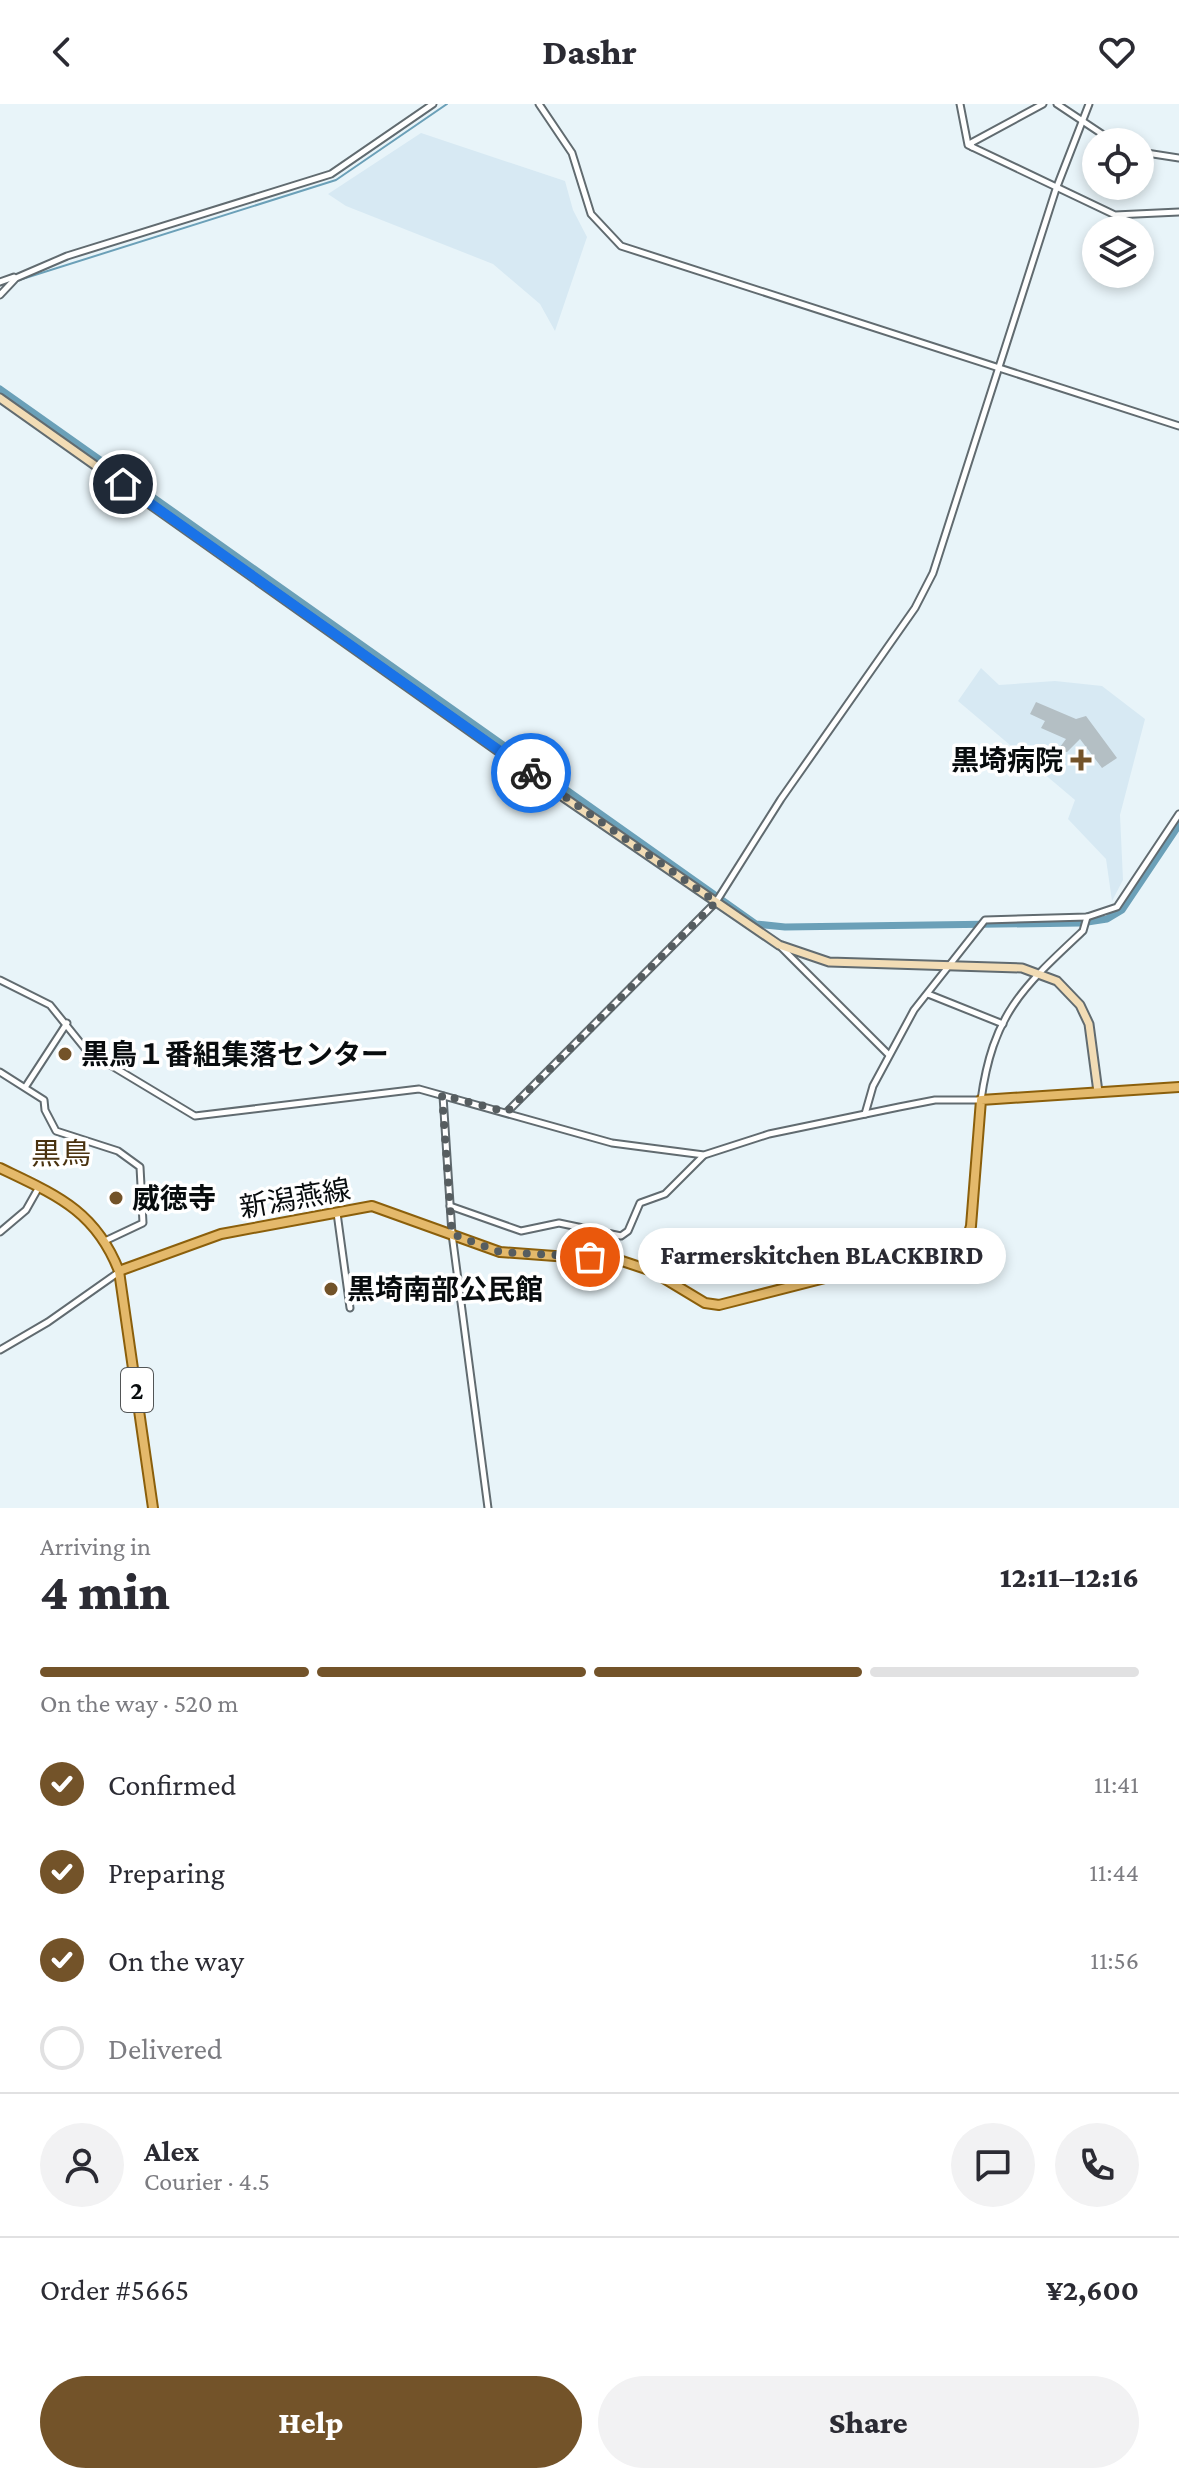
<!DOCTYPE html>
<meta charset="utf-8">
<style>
body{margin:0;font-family:"Crimson Pro","Noto Sans JP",serif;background:#f2f2f3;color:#2b2b33;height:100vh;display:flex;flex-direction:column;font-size:30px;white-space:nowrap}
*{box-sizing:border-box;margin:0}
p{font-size:26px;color:#7c7c81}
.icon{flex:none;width:44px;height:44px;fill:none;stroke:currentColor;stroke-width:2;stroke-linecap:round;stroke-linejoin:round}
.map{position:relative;height:1404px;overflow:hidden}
.side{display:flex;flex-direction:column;background:#fff;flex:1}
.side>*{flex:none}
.tools{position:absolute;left:1082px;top:24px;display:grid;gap:16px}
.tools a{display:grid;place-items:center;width:72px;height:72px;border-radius:50%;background:#fff;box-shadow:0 4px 12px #0003;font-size:40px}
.pin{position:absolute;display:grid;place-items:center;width:68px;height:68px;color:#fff;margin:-34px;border:4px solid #fff;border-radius:50%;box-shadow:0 2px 8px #0007}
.courier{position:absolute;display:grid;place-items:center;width:80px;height:80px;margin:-40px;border:6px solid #1a73e8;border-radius:50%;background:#fff;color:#222;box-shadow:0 2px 10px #0007}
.bubble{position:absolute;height:56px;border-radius:28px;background:#fff;box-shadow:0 4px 12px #0003;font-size:26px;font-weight:800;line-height:56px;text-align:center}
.overview em{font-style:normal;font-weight:800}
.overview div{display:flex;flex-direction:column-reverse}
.overview{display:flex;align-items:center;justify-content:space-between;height:136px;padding:0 40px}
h1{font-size:52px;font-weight:800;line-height:60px}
.bar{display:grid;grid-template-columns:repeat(4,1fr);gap:12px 8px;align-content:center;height:96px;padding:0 40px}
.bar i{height:10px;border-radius:6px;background:#e1e1e2}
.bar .current{background:#735329}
.bar p{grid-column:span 4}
.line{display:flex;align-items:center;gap:20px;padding:0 40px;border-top:2px solid #e1e1e2}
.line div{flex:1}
.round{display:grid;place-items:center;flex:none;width:84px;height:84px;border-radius:42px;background:#f2f2f3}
ol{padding:0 40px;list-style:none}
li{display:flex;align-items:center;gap:24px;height:88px}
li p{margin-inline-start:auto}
li .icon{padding:8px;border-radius:50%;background:#735329;color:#fff;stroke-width:4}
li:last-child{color:#7c7c81}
li i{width:44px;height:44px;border:4px solid #e1e1e2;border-radius:50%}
.primary-button{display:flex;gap:16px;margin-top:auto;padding:16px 40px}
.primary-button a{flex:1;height:92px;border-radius:48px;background:#735329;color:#fff;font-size:32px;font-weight:800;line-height:92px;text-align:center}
.primary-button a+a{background:#f2f2f3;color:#2b2b33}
header{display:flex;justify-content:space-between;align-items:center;height:104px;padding:0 40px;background:#fff;font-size:36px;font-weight:800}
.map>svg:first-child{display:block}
</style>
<header><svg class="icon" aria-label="back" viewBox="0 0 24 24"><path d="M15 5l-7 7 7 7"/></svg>Dashr<svg class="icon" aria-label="heart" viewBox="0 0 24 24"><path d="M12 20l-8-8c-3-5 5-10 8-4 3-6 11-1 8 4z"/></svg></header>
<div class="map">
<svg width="1179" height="1404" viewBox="0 0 1179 1404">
<rect width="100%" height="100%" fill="#e8f4f9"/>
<g fill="#d7e9f3">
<path d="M421 29 565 77 573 106 587 133 555 227 540 200 493 160 346 102 328 90Z"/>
<path d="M981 564 999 581 1055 577 1102 582 1145 615 1120 711 1123 776 1112 797 1106 755 1068 715 1075 696 958 597Z"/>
</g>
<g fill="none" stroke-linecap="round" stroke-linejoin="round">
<g stroke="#6ba0b8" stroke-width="2">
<path d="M19 176 336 76 447 0"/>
<path d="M0 181 9 179"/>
</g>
<path stroke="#6ba0b8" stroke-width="7" d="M0 285 756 820 785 823 1081 819 1107 815 1122 806 1179 721"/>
</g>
<path fill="#b4bfc4" d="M1036 598 1076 615 1086 612 1117 654 1102 664 1080 635 1067 648 1061 647 1060 643 1066 635 1041 624 1045 617 1030 610Z"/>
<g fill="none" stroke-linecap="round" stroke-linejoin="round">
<defs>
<g id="street">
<path d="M539 0 572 49 591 110 621 142 1179 322"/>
<path d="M960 0 968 41 1115 111 1179 108"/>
<path d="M1057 0 1114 38"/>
<path d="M972 43 971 39 1043 0"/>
<path d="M1140 48 1179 54"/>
<path d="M0 178 14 173"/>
<path d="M0 191 16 174 67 152 331 70 433 0"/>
<path d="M779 841 888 950"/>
<path d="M0 876 50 901 87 947 195 1012 419 985 612 1039 704 1051 769 1030 899 1003 935 996H981C993 910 1022 884 1083 827L1087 813"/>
<path d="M928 890 1003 920"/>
<path d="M0 968 44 996 45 1006 56 1027 118 1047 140 1063 143 1119 107 1136"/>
<path d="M26 982 67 919"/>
<path d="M443 992 452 1130 488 1404"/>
<path d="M507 1008 716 798 781 695 915 504 933 469 1056 85 1089 0"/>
<path d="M865 1010 873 982 914 906 985 816 1087 813 1117 803 1179 710"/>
<path d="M450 1102 521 1127 559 1119 621 1132 628 1127 640 1099 665 1090 703 1052"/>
<path d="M337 1109 350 1204"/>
<path d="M0 1128 26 1106 39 1083"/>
<path d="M0 1246 48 1218 119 1168"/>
</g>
<path id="secondary" d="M0 294 566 695 779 841 829 858 1022 864 1057 877 1080 901 1089 920 1098 988"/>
<g id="primary">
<path d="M0 1064C56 1091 95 1106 119 1167L153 1404"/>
<path d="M119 1167 221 1130 372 1102 500 1148 622 1157 652 1167 705 1199 719 1201 966 1138 971 1122 981 996 1179 983"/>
</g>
</defs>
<use href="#street" stroke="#616b70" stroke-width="9"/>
<use href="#secondary" stroke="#616b70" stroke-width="11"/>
<use href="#primary" stroke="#8b5f0b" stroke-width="12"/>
<use href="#street" stroke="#fff" stroke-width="5"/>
<use href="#secondary" stroke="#f2dcb5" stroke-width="7"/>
<use href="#primary" stroke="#e4b96b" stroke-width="8"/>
</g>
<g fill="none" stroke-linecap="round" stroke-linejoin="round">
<path stroke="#565d60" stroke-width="8" stroke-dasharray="0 14.4" d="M531 669 716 798 507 1008 442 991 452 1130 500 1148 590 1153"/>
<path stroke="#1a73e8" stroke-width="10" d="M123 380 531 669"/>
</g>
<g fill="#735329" stroke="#fff" stroke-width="3">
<path d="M1077 644h8v8h8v8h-8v8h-8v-8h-8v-8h8z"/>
<circle cx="65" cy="950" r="8"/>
<circle cx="116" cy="1094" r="8"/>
<circle cx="331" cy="1185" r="8"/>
</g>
<g text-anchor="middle" stroke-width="7" stroke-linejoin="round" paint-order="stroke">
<rect fill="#fff" stroke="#525556" stroke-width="2" x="121" y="1264" width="32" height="44" rx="6"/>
<g font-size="26" font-weight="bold" fill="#080c0e">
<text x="137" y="1295">2</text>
</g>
<g font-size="28" font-weight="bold" fill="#080c0e" stroke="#fff" text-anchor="start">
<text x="1063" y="666" text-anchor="end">黒埼病院</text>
<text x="81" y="960">黒鳥１番組集落センター</text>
<text x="132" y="1104">威徳寺</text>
<text x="347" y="1195">黒埼南部公民館</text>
</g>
<g font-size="28" fill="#080c0e" stroke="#fff">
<text transform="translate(295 1094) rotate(-10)" y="10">新潟燕線</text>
</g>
<g font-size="30" fill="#4a320f" stroke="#fff">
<text x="61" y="1060">黒鳥</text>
</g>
</g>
</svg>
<div class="tools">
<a><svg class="icon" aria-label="locate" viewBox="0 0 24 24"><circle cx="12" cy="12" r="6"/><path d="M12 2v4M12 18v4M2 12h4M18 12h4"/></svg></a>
<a><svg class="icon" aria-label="layers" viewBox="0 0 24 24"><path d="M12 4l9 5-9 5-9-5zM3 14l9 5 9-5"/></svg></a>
</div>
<div class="pin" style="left:590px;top:1153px;background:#ea580c"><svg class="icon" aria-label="bag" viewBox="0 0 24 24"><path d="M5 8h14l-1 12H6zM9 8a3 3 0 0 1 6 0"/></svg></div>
<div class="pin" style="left:123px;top:380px;background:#1f2937"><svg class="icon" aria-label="home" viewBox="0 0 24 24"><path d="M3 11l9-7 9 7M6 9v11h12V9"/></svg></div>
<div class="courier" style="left:531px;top:669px"><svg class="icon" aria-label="bike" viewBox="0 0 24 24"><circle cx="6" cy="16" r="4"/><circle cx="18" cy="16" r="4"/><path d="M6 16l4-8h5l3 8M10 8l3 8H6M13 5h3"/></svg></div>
<div class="bubble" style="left:638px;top:1124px;width:368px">Farmerskitchen BLACKBIRD</div>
</div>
<section class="side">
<div class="overview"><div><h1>4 min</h1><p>Arriving in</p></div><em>12:11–12:16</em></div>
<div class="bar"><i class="current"></i><i class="current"></i><i class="current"></i><i></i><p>On the way · 520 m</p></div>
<ol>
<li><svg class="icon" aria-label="check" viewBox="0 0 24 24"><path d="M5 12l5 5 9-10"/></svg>Confirmed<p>11:41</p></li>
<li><svg class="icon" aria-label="check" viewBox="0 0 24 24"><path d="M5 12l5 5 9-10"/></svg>Preparing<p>11:44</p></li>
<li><svg class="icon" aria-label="check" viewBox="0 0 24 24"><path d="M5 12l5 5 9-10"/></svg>On the way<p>11:56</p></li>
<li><i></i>Delivered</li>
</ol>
<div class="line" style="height:144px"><a class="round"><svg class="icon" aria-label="person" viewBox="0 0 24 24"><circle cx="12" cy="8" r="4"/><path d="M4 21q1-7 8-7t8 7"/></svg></a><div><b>Alex</b><p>Courier · 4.5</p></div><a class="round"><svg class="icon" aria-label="chat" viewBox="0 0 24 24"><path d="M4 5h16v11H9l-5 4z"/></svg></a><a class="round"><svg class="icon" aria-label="phone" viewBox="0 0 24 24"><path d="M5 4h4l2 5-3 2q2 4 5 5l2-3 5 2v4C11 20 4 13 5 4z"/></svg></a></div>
<div class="line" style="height:104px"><div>Order #5665</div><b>¥2,600</b></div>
<div class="primary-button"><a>Help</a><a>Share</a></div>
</section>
